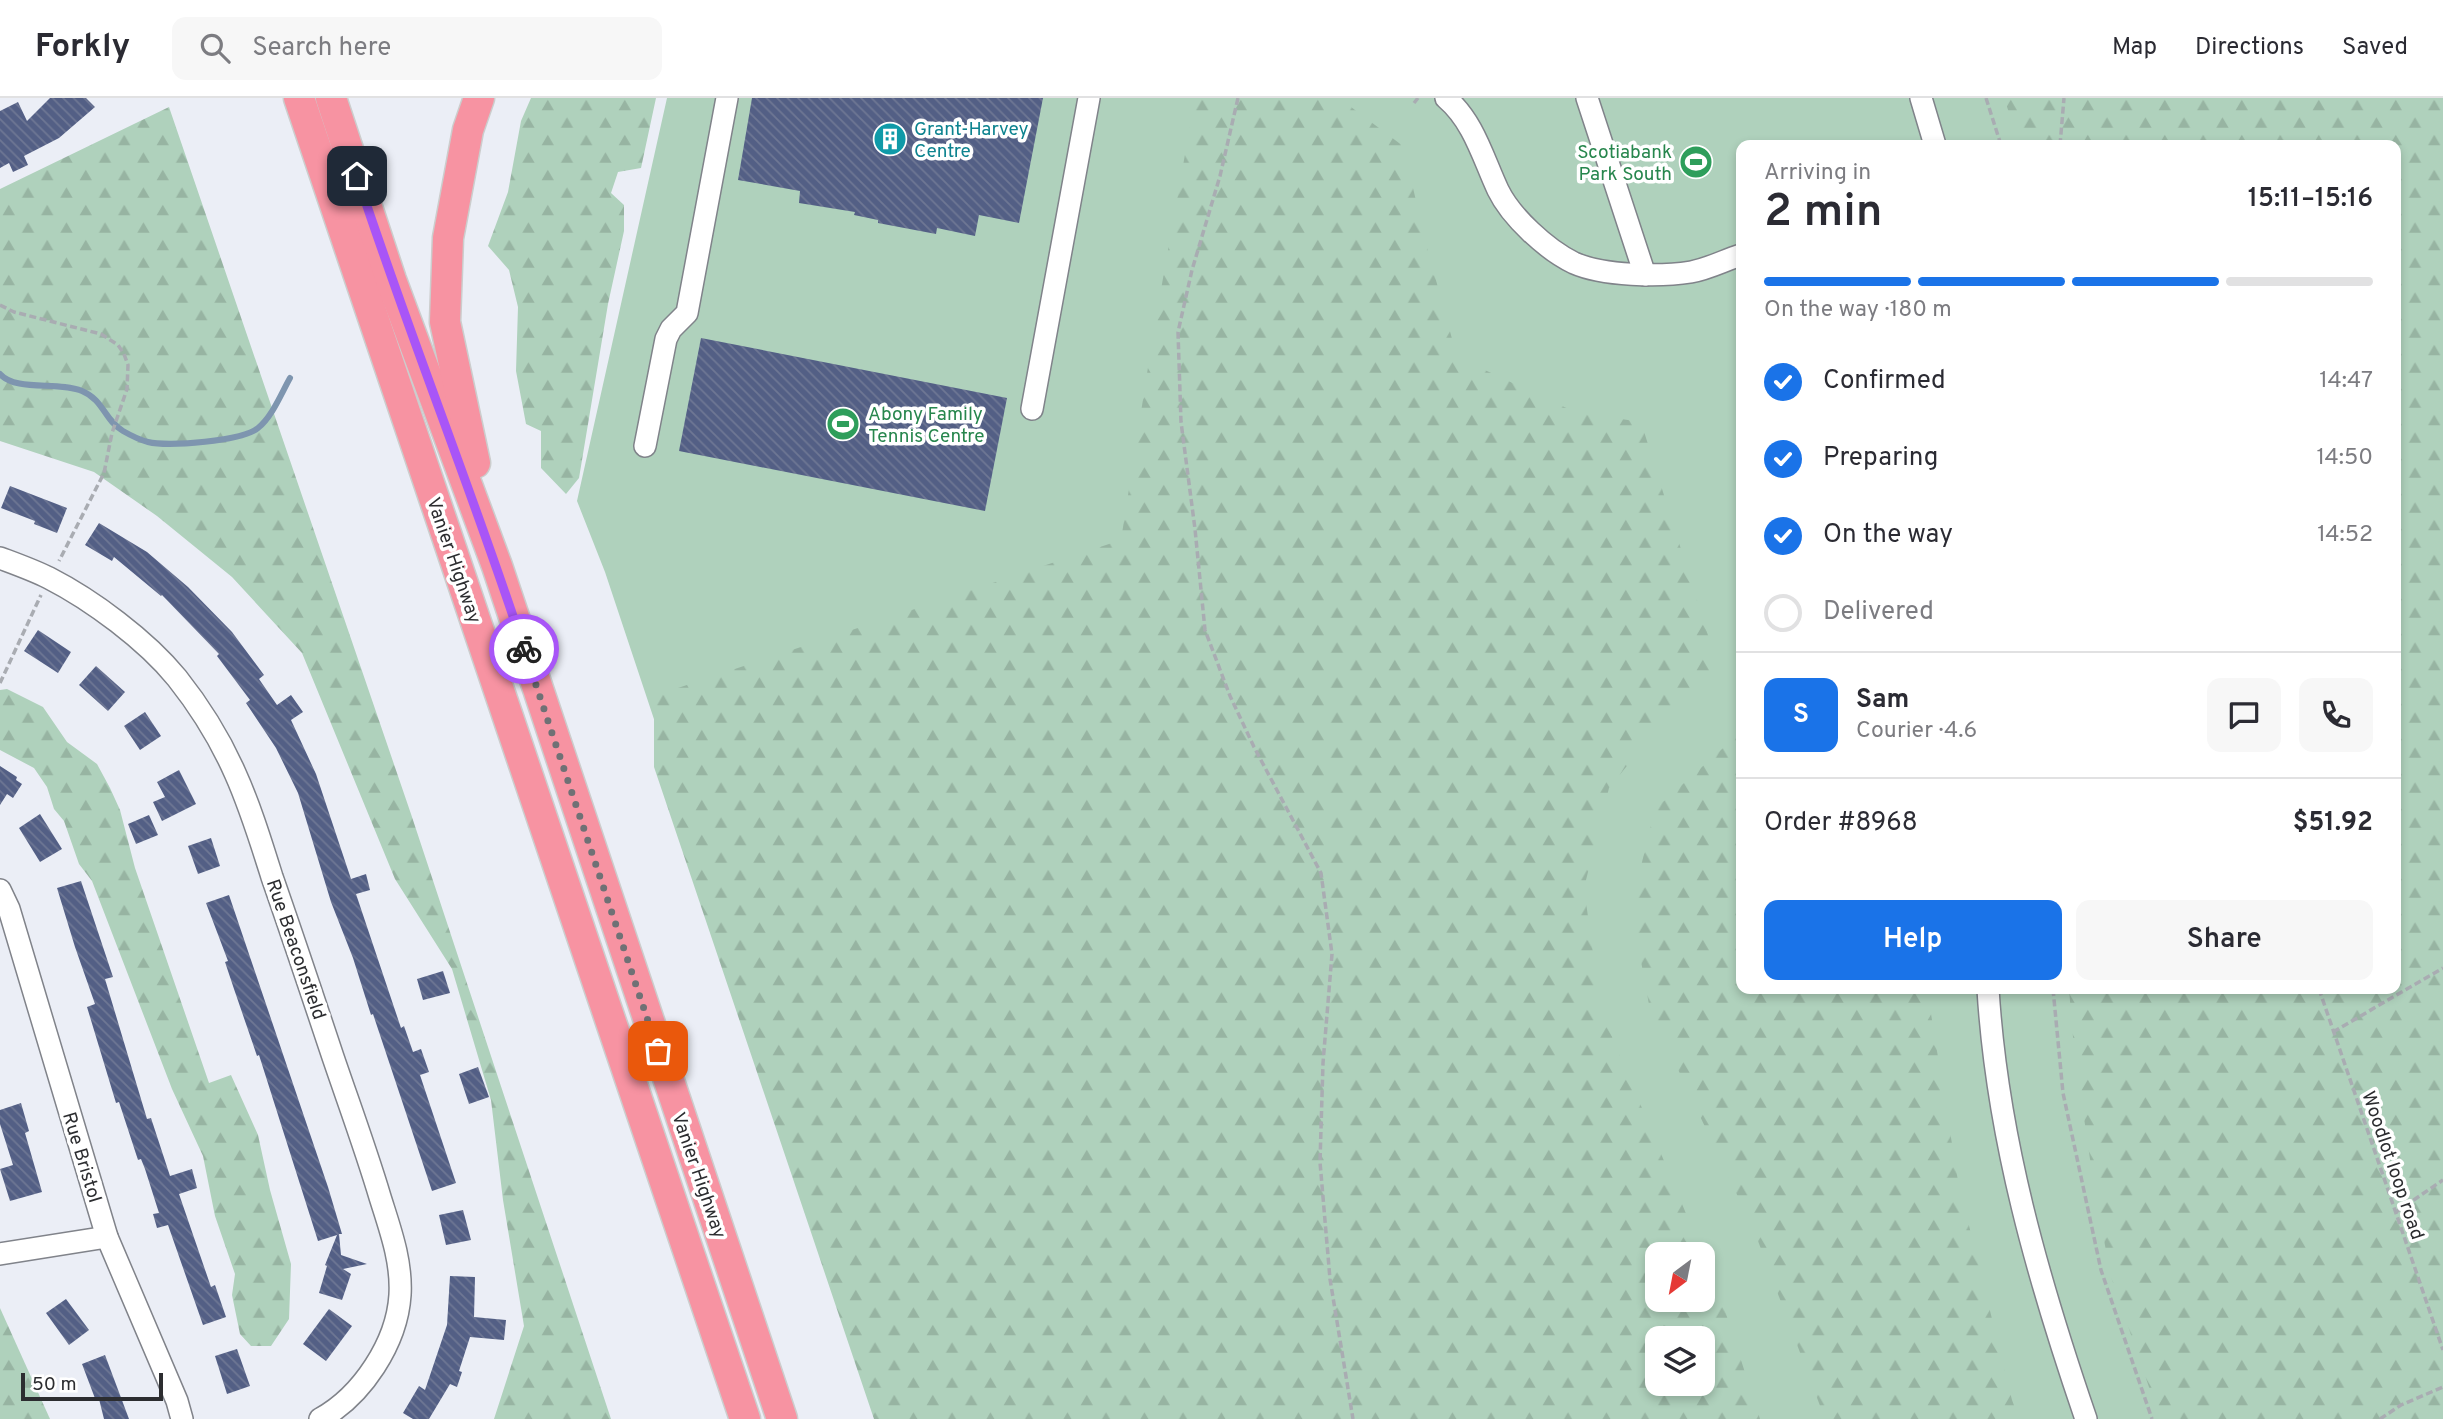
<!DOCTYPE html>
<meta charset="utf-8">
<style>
body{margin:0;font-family:Overpass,sans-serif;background:#f7f7f7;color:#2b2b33;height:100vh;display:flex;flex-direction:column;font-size:26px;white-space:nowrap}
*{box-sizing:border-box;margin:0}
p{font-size:23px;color:#7c7c81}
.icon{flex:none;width:38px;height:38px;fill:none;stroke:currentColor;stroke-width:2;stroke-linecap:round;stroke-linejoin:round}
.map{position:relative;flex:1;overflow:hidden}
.sheet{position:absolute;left:1736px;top:42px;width:665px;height:854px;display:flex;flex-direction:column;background:#fff;border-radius:14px;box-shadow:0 4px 10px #0003}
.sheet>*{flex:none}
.needle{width:46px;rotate:212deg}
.buttons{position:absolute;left:1645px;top:1144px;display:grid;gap:14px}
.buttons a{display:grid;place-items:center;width:70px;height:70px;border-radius:14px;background:#fff;box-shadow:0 4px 10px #0003;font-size:35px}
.scale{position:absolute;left:21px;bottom:18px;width:142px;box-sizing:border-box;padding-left:7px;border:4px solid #2c2d30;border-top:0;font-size:19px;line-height:24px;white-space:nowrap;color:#2c2d30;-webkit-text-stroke:5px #fff;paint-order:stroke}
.pin{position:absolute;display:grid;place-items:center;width:60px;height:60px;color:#fff;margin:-30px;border-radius:14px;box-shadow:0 4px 10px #0006}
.courier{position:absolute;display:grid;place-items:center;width:70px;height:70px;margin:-35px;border:5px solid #a855f7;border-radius:50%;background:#fff;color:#222;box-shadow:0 2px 9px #0007}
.overview em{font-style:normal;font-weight:600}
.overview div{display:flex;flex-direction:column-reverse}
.overview{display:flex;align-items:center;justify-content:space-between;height:119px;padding:0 28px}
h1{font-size:46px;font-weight:600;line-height:52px}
.bar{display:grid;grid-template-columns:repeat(4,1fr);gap:10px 7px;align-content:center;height:84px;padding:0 28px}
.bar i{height:9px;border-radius:5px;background:#e1e1e2}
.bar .active{background:#1a73e8}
.bar p{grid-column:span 4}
.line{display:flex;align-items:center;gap:18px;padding:0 28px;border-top:2px solid #e1e1e2}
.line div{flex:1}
.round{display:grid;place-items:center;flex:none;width:74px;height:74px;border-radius:14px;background:#f7f7f7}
ol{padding:0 28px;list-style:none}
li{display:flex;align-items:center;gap:21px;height:77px}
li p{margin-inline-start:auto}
li .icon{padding:7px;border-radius:50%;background:#1a73e8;color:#fff;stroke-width:4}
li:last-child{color:#7c7c81}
li i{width:38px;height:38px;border:4px solid #e1e1e2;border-radius:50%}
.action{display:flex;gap:14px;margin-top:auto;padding:14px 28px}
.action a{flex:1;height:80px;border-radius:14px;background:#1a73e8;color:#fff;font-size:28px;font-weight:600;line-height:80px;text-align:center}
.action a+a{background:#f7f7f7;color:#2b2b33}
header{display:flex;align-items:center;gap:42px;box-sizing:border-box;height:98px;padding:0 35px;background:#fff;border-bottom:2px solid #e1e1e2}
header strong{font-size:33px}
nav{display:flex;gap:38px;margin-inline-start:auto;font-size:24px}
.search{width:490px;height:63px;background:#f7f7f7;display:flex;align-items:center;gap:18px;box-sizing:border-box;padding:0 24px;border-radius:14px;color:#7c7c81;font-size:26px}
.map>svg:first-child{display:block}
</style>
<header>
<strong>Forkly</strong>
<div class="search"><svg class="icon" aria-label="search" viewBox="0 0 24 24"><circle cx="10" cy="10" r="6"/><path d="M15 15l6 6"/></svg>Search here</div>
<nav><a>Map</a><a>Directions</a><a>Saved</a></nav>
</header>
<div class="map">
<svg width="2443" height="1321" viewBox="0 0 2443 1321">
<defs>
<pattern id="forest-firs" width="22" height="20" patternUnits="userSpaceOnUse" patternTransform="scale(1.75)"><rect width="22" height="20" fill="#afd1bc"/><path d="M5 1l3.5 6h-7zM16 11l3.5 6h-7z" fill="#97b4a2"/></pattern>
<pattern id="building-back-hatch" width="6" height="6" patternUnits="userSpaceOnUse" patternTransform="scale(1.75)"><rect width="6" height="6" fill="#535f85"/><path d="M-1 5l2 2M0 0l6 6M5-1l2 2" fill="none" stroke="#6e7794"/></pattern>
</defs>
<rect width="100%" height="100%" fill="#ebeef6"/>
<path fill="#afd1bc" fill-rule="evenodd" d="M667 0H2443V1321H887L605 474 577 403ZM1741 47H2396V891H1741ZM1657 1157H1703V1202H1657ZM1657 1241H1703V1286H1657Z"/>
<g fill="url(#forest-firs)" fill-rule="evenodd">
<path d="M531 0H656L641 70 618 74 611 95 624 107V133L608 206 579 380 566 396 541 370V333L526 326 516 273 518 209 509 172 488 148 508 94 521 23Z"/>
<path d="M1195 0H1339L1403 48 1428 153 1457 259 1575 314 1641 324 1718 569 1670 615 1609 690 1584 790 1601 912 1720 1197 1760 1321H874L654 669V598L1121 442 1154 231ZM1657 1157H1703V1202H1657ZM1657 1241H1703V1286H1657Z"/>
<path d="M2004 0H2443V1321H2160L2110 1176 2090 1061 2074 951 2069 891H2396V47H2020Z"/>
<path d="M169 9 411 716 611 1321H494L524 1228 503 1102 491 1002 452 871 395 781 302 555 232 479 157 418 94 374 0 343V91Z"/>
<path d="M7 591 43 609 67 644 97 666 110 690 120 712 135 770 209 985 231 977 258 1037 270 1092 291 1166 289 1221 271 1248H251L240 1236 232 1197 235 1176 215 1118 203 1058 172 991 92 783 79 766 64 723 54 711 47 689 34 670 0 652V592Z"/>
<path d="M1741 634V891H1927L1958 1083 2012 1302 2019 1321H1825L1755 1135 1650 912 1631 809 1655 711Z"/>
<path d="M0 1210 50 1321H0Z"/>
</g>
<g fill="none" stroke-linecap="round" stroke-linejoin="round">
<path stroke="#7e95af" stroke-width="6" d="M0 276C16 294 58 283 82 293 104 302 104 322 123 333 130 337 140 342 148 344 168 349 243 343 258 330 272 319 281 296 290 280"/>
</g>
<g fill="url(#building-back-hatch)">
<path d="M50 0H86L95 9 59 40 24 58 28 67 13 74 9 65 0 70V13L18 4 27 23Z"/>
<path d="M752 0H1043L1019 125 979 117 975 138 937 130 936 136 878 125V122L854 117 855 114 799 105 800 93 738 82Z"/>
<path d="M701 240 1007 300 985 413 679 353Z"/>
<path d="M10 388 67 410 57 435 34 426 35 423 1 410Z"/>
<path d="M99 425 147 454 188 489 232 534 264 577 259 581 277 607 291 597 303 614 291 622 316 676 351 781 366 776 370 792 356 796 401 930 404 928 413 954 421 951 429 974 420 977 456 1085 432 1093 373 916 371 917 353 860 331 804 298 695 276 650 246 605 250 602 217 558 219 556 162 497 161 498 114 459 112 463 85 447Z"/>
<path d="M38 532 71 554 58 575 24 553Z"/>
<path d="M96 568 125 594 108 613 79 587Z"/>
<path d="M145 614 161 638 140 652 124 628Z"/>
<path d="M0 668 17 679 16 682 22 686 13 700 7 696 0 707Z"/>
<path d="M179 672 196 706 162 723 153 704 165 699 157 684Z"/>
<path d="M40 716 62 751 40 764 19 730Z"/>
<path d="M149 717 158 737 136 746 128 726Z"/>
<path d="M211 740 220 768 198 776 188 748Z"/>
<path d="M81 783 113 879 105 881 147 1021 151 1020 170 1078 192 1071 197 1090 179 1096 211 1189 215 1187 226 1219 203 1227 168 1127 157 1130 153 1116 159 1115 145 1071 141 1061 138 1062 119 1004 116 1005 87 909 95 906 75 849 57 790Z"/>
<path d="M229 797 328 1089 342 1136H339L341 1157 367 1166 343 1171 351 1176 342 1202 319 1195 327 1168 325 1167 337 1137 318 1143 259 957 257 958 234 891 225 864 228 863 206 805Z"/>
<path d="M443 873 450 895 423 902 417 881Z"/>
<path d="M478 969 489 999 469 1006 459 976Z"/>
<path d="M21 1005 29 1033 25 1035 42 1094 10 1103 0 1071 13 1067 0 1026V1012Z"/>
<path d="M463 1112 471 1142 446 1147 439 1117Z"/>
<path d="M450 1178 475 1179 474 1219 506 1222 504 1242 470 1239 459 1273 462 1274 457 1289 450 1286 429 1321H413L403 1315 419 1288 425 1292 447 1227Z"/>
<path d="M66 1201 89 1232 69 1247 46 1215Z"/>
<path d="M329 1211 352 1228 326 1263 303 1246Z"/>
<path d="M237 1251 250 1288 227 1296 215 1258Z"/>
<path d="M105 1257 129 1321H104L99 1301 96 1303 82 1266Z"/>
</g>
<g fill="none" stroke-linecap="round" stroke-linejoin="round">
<defs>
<g id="minor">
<path d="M1446 0C1474 24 1483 60 1498 92 1511 119 1547 152 1574 165 1603 178 1660 179 1691 174 1708 171 1725 162 1741 157"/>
<path d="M1587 0 1645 177"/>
<path d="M1921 0 1935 47"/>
<path d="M1032 311 1089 0"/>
<path d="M645 348 666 241 671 231 687 215 727 0"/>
<path d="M0 460C16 466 33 472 49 480 92 502 146 542 177 580 200 609 220 641 235 675 250 708 261 744 272 779 293 839 313 899 333 959 349 1006 366 1052 380 1099 390 1131 402 1163 400 1197 397 1245 362 1298 320 1321"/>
<path d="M0 792 9 811 107 1139 177 1303 182 1321"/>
<path d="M1988 891C1997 1039 2038 1181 2086 1321"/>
<path d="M0 1156 107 1139"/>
</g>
<g id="highway">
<path d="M299 0 745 1321"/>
<path d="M331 0 391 182 497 468 782 1321"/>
<path d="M475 365 445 224 448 140 468 32 479 0"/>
</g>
</defs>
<use href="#minor" stroke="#80838a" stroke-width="24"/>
<use href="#highway" stroke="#cccdcd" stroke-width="33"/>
<g stroke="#a9acb2" stroke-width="3.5" stroke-dasharray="7 3.5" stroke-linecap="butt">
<path d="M1238 0 1220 78 1192 172 1178 234 1181 324 1195 431 1205 532 1230 598 1254 649 1321 775 1332 856 1323 965 1320 1064 1330 1181 1353 1321"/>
<path d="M1986 0 2001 47"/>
<path d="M1414 5 1418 0"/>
<path d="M2060 47 2064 0"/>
<path d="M0 207 14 214 101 236 118 247 124 256 128 267 127 291 112 335 104 375 59 463"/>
<path d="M0 585 41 497"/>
<path d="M2053 891 2063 995 2101 1172 2152 1321"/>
<path d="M2319 891 2443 1252"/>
<path d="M2333 934 2443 870"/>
<path d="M2396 1114 2443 1082"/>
<path d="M2380 1321 2401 1307 2443 1289"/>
</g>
<use href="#minor" stroke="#fff" stroke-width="21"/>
<use href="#highway" stroke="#f793a2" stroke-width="30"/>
</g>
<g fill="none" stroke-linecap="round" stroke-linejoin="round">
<path stroke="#6f7175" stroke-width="7" stroke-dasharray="0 12.6" d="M524 551 658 953"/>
<path stroke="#a855f7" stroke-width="9" d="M357 78C409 237 472 392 524 551"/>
</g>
<defs>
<symbol id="building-disc" viewBox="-11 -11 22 22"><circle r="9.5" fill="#0f9aa8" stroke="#fff"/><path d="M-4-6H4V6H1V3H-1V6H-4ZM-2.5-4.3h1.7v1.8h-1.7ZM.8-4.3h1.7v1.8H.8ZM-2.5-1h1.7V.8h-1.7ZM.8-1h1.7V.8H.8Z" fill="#fff"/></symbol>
<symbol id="stadium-disc" viewBox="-11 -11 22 22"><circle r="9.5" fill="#2e9e5b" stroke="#fff"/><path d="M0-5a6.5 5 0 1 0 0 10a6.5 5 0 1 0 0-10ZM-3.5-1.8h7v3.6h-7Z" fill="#fff"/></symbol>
</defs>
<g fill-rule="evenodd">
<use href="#building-disc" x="871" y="22" width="38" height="38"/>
<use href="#stadium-disc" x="1677" y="45" width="38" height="38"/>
<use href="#stadium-disc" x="824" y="307" width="38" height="38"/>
</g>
<g text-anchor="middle" stroke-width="7" stroke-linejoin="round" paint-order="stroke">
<g font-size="19" fill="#0d838f" stroke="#fff" text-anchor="start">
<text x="914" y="37">Grant-Harvey<tspan x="914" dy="22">Centre</tspan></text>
</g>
<g font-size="19" fill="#27864d" stroke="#fff" text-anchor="end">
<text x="1672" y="60">Scotiabank<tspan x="1672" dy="22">Park South</tspan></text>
<text x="868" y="322" text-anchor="start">Abony Family<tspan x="868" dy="22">Tennis Centre</tspan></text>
</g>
<g font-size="19" fill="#2c2d30" stroke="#fff">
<text transform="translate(455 462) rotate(71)" y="7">Vanier Highway</text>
<text transform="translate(297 851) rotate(71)" y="7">Rue Beaconsfield</text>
<text transform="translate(83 1059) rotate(73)" y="7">Rue Bristol</text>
<text transform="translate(2394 1067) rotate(71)" y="7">Woodlot loop road</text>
<text transform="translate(700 1077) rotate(71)" y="7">Vanier Highway</text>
</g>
</g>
</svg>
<div class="buttons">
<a><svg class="needle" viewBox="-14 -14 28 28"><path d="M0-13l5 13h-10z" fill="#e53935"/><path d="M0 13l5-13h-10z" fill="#7c7c81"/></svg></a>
<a><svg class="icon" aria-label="layers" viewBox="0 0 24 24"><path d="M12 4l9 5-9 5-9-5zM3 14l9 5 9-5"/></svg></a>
</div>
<div class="scale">50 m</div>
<div class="pin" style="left:658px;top:953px;background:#ea580c"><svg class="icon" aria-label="bag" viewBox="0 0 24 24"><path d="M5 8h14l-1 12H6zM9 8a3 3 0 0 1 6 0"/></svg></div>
<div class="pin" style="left:357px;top:78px;background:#1f2937"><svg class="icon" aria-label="home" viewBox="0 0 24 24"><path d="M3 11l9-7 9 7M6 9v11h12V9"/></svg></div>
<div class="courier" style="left:524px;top:551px"><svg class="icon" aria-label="bike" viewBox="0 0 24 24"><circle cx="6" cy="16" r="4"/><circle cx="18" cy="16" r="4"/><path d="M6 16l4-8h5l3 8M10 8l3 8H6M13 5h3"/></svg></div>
<section class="sheet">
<div class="overview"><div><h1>2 min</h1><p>Arriving in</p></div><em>15:11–15:16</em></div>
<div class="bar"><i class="active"></i><i class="active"></i><i class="active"></i><i></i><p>On the way · 180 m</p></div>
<ol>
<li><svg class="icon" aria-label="check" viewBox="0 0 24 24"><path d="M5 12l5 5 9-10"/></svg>Confirmed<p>14:47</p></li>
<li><svg class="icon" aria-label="check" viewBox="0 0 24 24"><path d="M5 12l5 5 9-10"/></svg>Preparing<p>14:50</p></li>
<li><svg class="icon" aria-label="check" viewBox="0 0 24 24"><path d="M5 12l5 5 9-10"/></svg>On the way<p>14:52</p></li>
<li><i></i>Delivered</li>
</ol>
<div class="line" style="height:126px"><b class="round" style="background:#1a73e8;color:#fff">S</b><div><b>Sam</b><p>Courier · 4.6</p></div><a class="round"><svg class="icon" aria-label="chat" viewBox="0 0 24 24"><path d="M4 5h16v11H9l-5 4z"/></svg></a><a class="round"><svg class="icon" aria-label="phone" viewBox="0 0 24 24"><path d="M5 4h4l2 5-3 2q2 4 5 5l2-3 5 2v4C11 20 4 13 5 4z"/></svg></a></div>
<div class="line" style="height:91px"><div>Order #8968</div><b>$51.92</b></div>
<div class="action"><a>Help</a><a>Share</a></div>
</section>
</div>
